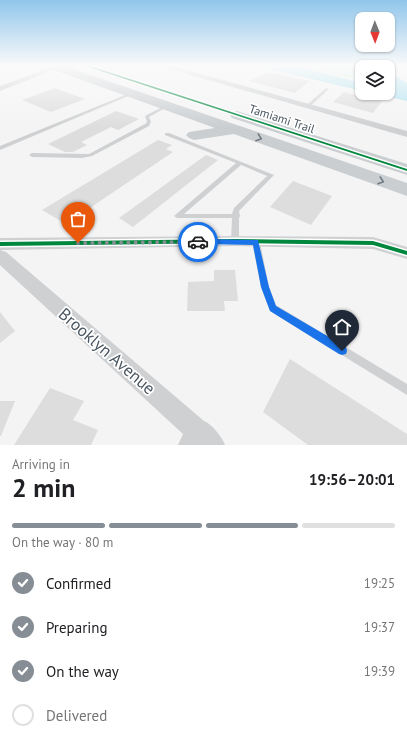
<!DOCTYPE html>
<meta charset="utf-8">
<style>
body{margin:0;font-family:"PT Sans",sans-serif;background:#f2f2f2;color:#202124;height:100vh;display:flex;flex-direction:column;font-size:15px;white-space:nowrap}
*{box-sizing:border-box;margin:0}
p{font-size:13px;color:#757577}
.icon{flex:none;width:22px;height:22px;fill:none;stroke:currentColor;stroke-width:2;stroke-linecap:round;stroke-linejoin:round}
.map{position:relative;height:445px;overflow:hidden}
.panel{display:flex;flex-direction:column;background:#fff;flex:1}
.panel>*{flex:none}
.needle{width:26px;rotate:179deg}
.controls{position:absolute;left:355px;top:12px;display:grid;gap:8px}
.controls a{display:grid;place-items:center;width:40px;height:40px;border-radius:8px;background:#fff;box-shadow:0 1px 3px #0004;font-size:20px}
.pin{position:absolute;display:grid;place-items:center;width:34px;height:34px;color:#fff;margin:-41px -17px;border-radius:50% 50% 50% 0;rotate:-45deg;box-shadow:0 0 4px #0007}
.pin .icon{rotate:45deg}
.courier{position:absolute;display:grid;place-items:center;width:40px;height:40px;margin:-20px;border:3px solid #1a73e8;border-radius:50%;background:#fff;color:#222;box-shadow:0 1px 5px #0007}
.overview em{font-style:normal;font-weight:600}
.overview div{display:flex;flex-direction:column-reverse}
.overview{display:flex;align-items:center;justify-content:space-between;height:68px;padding:0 12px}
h1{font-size:26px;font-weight:600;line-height:30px}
.bar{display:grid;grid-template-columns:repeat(4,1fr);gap:6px 4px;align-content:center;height:48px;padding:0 12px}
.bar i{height:5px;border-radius:3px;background:#e0e0e0}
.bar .on{background:#868d94}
.bar p{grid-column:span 4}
ol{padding:0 12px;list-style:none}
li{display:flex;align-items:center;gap:12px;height:44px}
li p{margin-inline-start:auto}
li .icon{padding:4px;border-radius:50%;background:#868d94;color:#fff;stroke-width:4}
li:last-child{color:#757577}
li i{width:22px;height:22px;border:2px solid #e0e0e0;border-radius:50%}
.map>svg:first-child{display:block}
</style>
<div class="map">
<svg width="407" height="445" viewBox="0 0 407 445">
<rect width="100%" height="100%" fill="#f4f4f4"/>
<path fill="#d9f2e3" d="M296 65H347L362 71V81Z"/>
<g fill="#aee2f0">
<path d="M253 65H291L300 67 362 83V91Z"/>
<path d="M388 72 407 83V101L372 93H388Z"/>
</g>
<g fill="#ddddde">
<path d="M268 72 295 78 310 81 295 93 249 81Z"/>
<path d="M55 88 85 99 51 112 22 100Z"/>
<path d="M344 92 359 96 382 101 373 113 333 102Z"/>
<path d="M116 111 139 119 118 130 111 127 81 142 87 145 73 152H65L48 144Z"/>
<path d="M158 140 172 145 166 149 173 152 66 224 42 210Z"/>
<path d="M206 155 218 160 133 227 119 218Z"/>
<path d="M293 181 332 196 311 225 270 207Z"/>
<path d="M214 270H235L238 301H224L225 311H187L188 282 214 281Z"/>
<path d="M0 312 15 331 0 343Z"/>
<path d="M290 359 407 434V445H308L263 412Z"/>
<path d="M50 388 84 401 73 420 98 430 91 445H14Z"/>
<path d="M0 401H15L1 436H0Z"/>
</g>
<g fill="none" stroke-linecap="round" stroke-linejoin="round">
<g fill="#ced0d2" fill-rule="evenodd">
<path d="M326 88 329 89 309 107H307V105Z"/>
<path d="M130 93 133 94 0 150V146Z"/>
<path d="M166 105 169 106 149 117 151 122 149 126 92 156 82 158 32 157 29 155 32 153 89 154 145 124 147 122 145 116Z"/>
<path d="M165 133H169L274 175 239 211 240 216 239 218V241L238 243H232L231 241 232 218H177L174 216 236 163 165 135ZM241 165 267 176 234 208 232 214H184Z"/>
<path d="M256 239 259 240 260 242 269 287 276 305 407 384V395L270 311 261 287 252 242 253 240Z"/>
</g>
<g fill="#ced0d2" fill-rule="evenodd">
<path d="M58 65 59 67 58 68 0 91V86Z"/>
<path d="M156 65H168L407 131V137Z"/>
<path d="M235 236 373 237 407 247V259L373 249 235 246 0 250V238Z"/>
<path d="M0 250 6 252 204 421C212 424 222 437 225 445H178L183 434 0 265Z"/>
</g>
<g fill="#caced1" fill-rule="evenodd">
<path d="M45 65H61L407 183V196L234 134 194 140 189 138 186 135 189 132 215 128 46 67Z"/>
<path d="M237 111 407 164V175L232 118 230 115 232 112Z"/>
</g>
<defs>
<g id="cycleway">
<path d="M82 65H87L407 169V171Z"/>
<path d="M235 239 373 241 407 251V255L373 245 235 243 0 246V242Z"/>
</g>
</defs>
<use href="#cycleway" stroke="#fff" stroke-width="3"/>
<use href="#cycleway" fill="#00873e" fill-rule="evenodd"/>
</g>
<defs><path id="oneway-chevron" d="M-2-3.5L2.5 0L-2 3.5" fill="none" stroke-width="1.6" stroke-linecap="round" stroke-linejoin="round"/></defs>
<g stroke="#707a83">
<use href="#oneway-chevron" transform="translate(259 138) rotate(19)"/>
<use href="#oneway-chevron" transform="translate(381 181) rotate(19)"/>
</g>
<linearGradient id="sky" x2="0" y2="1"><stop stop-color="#91c6eb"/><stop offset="0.51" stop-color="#fafafa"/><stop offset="1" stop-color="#fafafa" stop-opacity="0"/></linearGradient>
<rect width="407" height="128" fill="url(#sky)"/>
<path fill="#1a73e8" d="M198 239 258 240 269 287 276 306 346 347 347 351 346 354 342 355 339 354 270 311 261 287 253 245 198 244 195 242Z"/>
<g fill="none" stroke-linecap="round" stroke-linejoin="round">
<path stroke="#868d94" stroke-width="4" stroke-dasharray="0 7.2" d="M78 243 198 242"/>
</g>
<g text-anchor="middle" stroke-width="3.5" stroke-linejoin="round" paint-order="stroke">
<g font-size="12" fill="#4a5661" stroke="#fff">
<text transform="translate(282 119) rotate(18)" y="4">Tamiami Trail</text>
</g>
<g font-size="17" fill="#4a5661" stroke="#fff">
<text transform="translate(107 351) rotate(41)" y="6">Brooklyn Avenue</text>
</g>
</g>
</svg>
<div class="controls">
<a><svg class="needle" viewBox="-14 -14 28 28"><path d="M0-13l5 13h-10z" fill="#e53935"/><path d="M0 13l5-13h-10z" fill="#757577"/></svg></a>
<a><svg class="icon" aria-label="layers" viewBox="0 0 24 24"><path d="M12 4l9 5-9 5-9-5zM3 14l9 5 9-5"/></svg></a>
</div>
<div class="pin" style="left:78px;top:243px;background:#ea580c"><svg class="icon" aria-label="bag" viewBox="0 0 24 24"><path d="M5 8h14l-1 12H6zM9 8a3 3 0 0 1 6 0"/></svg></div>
<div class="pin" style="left:342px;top:351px;background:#1f2937"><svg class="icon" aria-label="home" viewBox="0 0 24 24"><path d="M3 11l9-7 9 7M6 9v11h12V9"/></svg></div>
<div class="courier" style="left:198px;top:242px"><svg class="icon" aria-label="car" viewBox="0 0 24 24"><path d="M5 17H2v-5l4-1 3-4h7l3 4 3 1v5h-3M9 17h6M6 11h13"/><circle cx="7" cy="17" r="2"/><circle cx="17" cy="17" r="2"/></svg></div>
</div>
<section class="panel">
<div class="overview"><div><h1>2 min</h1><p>Arriving in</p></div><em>19:56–20:01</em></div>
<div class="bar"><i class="on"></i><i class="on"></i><i class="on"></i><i></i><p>On the way · 80 m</p></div>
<ol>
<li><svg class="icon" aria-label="check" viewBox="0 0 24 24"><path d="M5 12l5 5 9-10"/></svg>Confirmed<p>19:25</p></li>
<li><svg class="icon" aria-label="check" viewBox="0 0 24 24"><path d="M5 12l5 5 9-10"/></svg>Preparing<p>19:37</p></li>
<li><svg class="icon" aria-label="check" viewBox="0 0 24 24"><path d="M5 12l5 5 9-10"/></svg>On the way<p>19:39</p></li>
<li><i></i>Delivered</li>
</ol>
</section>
